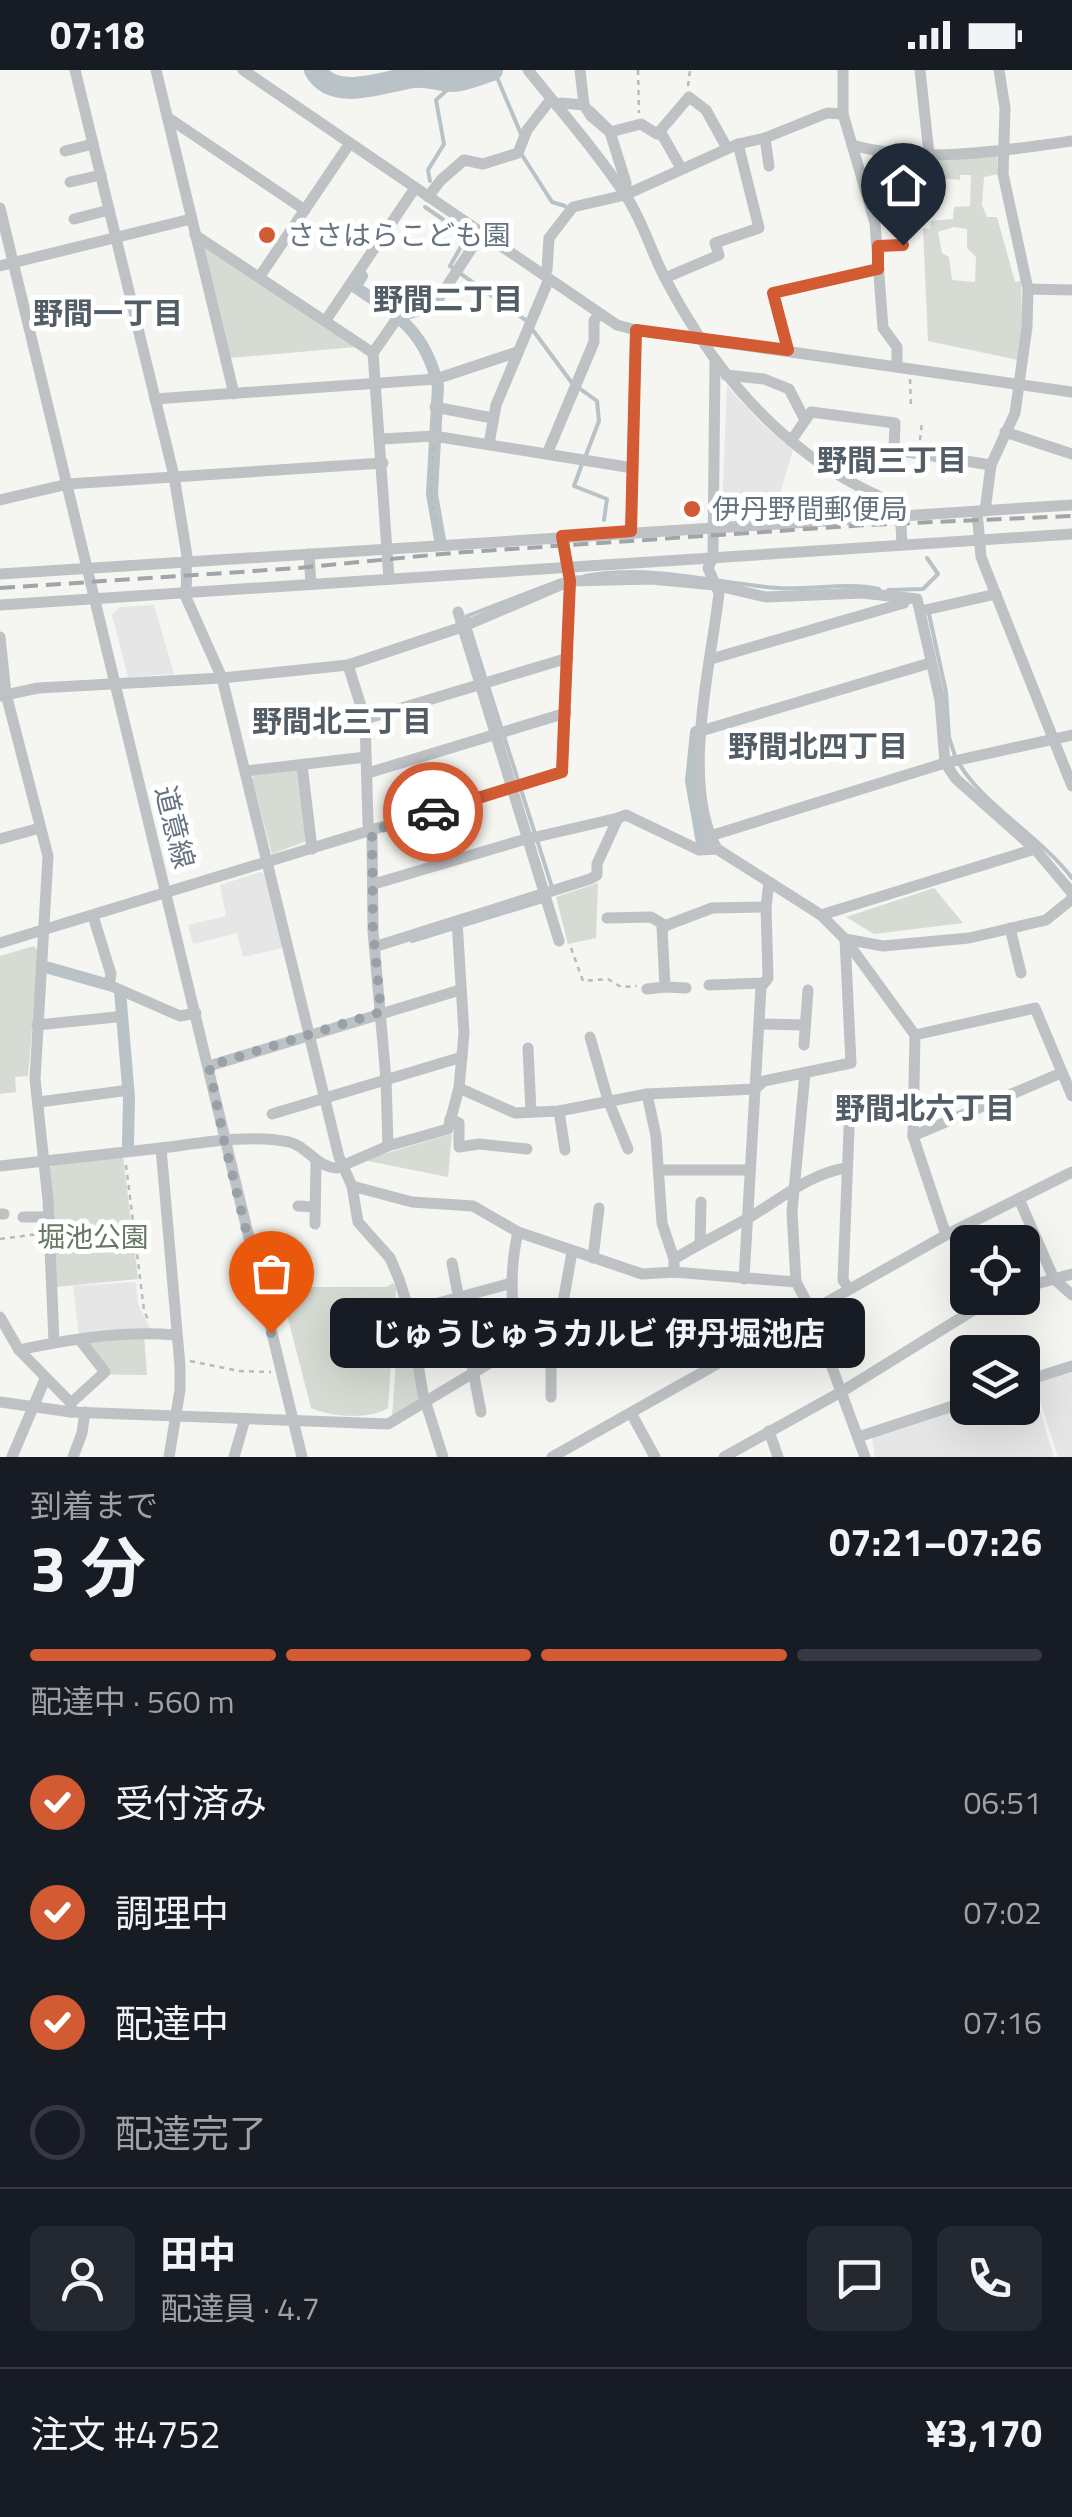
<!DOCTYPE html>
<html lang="ja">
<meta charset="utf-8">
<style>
body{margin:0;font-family:"Titillium Web","Noto Sans JP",sans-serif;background:#242831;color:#f1f3f6;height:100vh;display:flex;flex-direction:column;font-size:38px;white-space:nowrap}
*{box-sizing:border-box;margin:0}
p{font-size:32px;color:#9ea1a6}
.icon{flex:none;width:55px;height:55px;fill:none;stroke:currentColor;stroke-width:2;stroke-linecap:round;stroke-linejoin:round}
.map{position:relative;height:1387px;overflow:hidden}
.panel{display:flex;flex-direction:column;background:#171b24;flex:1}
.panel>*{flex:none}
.controls{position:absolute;left:950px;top:1155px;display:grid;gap:20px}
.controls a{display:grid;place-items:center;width:90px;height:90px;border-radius:15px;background:#171b24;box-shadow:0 10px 40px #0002;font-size:50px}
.pin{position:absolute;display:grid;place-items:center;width:85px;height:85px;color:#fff;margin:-102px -42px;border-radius:50% 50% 50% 0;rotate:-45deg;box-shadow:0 0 10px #0007}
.pin .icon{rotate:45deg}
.courier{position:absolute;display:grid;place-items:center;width:100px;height:100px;margin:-50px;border:8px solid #d35b33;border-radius:50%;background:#fff;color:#222;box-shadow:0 2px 12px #0007}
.bubble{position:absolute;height:70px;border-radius:15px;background:#171b24;box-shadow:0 10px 40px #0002;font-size:32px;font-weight:700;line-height:70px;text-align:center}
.headline em{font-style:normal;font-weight:700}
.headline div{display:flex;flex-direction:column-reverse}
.headline{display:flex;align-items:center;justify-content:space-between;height:170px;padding:0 30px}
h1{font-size:65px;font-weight:700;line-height:75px}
.bar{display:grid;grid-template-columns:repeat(4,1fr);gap:15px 10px;align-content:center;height:120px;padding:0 30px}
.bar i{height:12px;border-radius:8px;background:#363941}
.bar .active{background:#d35b33}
.bar p{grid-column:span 4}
.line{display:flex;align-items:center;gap:25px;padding:0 30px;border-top:2px solid #363941}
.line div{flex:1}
.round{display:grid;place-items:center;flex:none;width:105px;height:105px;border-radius:15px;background:#242831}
ol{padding:0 30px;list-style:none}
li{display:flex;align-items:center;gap:30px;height:110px}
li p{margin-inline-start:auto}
li .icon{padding:10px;border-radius:50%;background:#d35b33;color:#fff;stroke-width:4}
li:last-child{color:#9ea1a6}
li i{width:55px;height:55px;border:5px solid #363941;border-radius:50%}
.status{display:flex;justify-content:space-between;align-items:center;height:70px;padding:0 50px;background:#171b24;direction:ltr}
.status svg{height:28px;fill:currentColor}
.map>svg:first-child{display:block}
</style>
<div class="status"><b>07:18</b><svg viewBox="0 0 49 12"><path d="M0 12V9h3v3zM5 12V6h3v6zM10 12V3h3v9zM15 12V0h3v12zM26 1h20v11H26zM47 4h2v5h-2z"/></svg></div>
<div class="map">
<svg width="1072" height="1387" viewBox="0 0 1072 1387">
<rect width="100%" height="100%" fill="#f5f5f1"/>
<g fill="#e5e6e5">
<path d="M727 316 760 352 793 380 775 440 725 443 722 440Z"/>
<path d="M154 535 174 604 128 607 112 545 120 537Z"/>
<path d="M261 802 265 805 283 878 243 887 237 863 193 874 188 855 226 846 220 815Z"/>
<path d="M136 1212 138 1234 150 1258 144 1267 147 1305H110L79 1265 73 1216Z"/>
<path d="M1072 1299V1387H1058L1034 1312Z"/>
<path d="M1032 1314 1054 1387H875L872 1367 967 1335 968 1338H1022L1023 1317Z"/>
</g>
<g fill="#d6dbd3" fill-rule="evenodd">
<path d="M997 85 998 104 984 107 982 135 987 147H997L1015 212 1021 211 1022 254 1018 290 928 271 923 158 930 159 931 151 953 149 954 137 970 136 971 105H960V110L941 108 935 88ZM954 157 967 159V178L976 187 975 212 952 210 949 187 942 183 938 162Z"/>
<path d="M203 175 355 277 230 288Z"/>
<path d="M297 700 300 703 307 771 272 784 252 709 254 705Z"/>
<path d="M598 813 596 868 568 874 556 827Z"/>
<path d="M934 818 963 853 874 864 846 847Z"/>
<path d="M34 876 39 881 28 1006 15 1007 16 1022 0 1024V886Z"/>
<path d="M452 1064 448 1107 363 1090Z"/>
<path d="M123 1086 138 1209 56 1217 50 1098 53 1094Z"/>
<path d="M393 1213 396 1218 388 1338C369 1350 331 1347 311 1338L280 1217H387Z"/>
<path d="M400 1236 420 1327 417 1333 392 1347Z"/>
<path d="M144 1268 147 1305 110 1304 89 1273Z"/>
</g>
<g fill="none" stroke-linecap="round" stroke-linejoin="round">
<g stroke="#b8c2c7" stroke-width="4">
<path d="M498 0 496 5 521 64"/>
<path d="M591 38 613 59"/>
<path d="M522 85 552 132 565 136"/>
<path d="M430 111 428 100 444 74 436 30 446 21 441 9"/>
<path d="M425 137 467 166 450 196 527 251"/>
<path d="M532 259 572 313 597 331 599 351 586 385"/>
<path d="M582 394 574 416 607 429 604 450"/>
<path d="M585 506C652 494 713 513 778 518 812 520 846 512 879 519"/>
<path d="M888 520 923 519 938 504 927 488"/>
<path d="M929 544 946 622 949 667 955 686"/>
<path d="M468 550 467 546 561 510"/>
<path d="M470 559 485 607"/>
<path d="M488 616 552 817"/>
<path d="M960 695C983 734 1041 767 1072 808"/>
<path d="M412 871 546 830"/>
</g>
<g stroke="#b8c2c7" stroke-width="12">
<path d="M362 206 355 217C399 246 425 261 438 316L432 424 440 470"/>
<path d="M696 662 691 711 702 773"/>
<path d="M42 896 109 915"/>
<path d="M120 921 129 1028 128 1074"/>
</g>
<path stroke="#b8c2c7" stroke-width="22" d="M315 0C334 33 384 11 413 7 427 5 439 11 453 11 466 10 479 4 492 0"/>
<g stroke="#b8bbbd" stroke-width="2.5" stroke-dasharray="5 5" stroke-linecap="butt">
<path d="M638 0 639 43"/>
<path d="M688 16 690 0"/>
<path d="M910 309 911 337"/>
<path d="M920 370 922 352"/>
<path d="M433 376 431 424 437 462"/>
<path d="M571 878 583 911 608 909 621 917 637 916"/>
<path d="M126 1095 144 1240 148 1250"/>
<path d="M0 1169 38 1164"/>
<path d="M190 1291 239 1301 271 1302"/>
</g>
<g stroke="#bec2c5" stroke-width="11">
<path d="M75 0 174 406 188 492C183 502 190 513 184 523L222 608 339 1087 352 1116 358 1152 390 1188 399 1209 409 1241 423 1324 443 1387"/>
<path d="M156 0 234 324"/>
<path d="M243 0 617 255 636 260 1072 322"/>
<path d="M431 0V2"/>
<path d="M528 0C561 41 597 82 626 126 643 151 651 182 665 208 717 308 792 394 900 435L902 475"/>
<path d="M580 0 584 35 591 46 610 62 626 113 625 125"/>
<path d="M843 0V44L875 153 883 258 897 277V297"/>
<path d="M920 0 929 84"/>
<path d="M557 36 561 33 584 35"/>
<path d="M167 47 305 140"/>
<path d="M610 62 641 54 657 64 660 61"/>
<path d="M765 68 769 96"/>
<path d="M852 75C921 94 1002 81 1072 71"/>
<path d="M65 81 93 74"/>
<path d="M681 98 660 61 689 27 706 40 727 78"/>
<path d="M70 112 101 105"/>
<path d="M428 127 441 110 464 90 483 94 518 83 527 60 551 29"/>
<path d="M0 138 302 1387"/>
<path d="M74 149 109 140"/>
<path d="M195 165 373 283 389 509"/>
<path d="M877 176 903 175"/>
<path d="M0 196 191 149"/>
<path d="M544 205 547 200 549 168 573 137 625 125 738 74 765 68 827 43 843 44"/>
<path d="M260 206 350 73"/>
<path d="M665 208 719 185 715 173 759 158 738 74"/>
<path d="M1028 219 1072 220"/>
<path d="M326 250 415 118"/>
<path d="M788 280 773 223 879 199"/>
<path d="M373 283 398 247 434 236 481 164"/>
<path d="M726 305 764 309 789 319 805 350"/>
<path d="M155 329 436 309 517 282"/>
<path d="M435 337 492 348"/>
<path d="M1005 362 1072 384"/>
<path d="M382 369 434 366 633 398"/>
<path d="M791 371 811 342 895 353 894 380 991 395"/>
<path d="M489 374 496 335 549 209"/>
<path d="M547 384 594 272V251L599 244"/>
<path d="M0 430 68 414 383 393"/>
<path d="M977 441 981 487 1072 716"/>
<path d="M985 441 991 395 1015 343 1027 257 1028 219 1003 104 1005 38 999 0"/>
<path d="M631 461 636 260"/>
<path d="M309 484 311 514"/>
<path d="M0 504 1072 435"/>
<path d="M0 535 1072 464"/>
<path d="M921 541 996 524"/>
<path d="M458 542 559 871"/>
<path d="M0 567 6 624 48 786 35 1009 48 1130 54 1272"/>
<path d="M711 589 904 533"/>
<path d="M348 595 365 649 368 754 372 761 373 861 386 1009 388 1076"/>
<path d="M0 626 38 618 222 608 348 595 462 557 570 511 651 509 714 515 766 527 862 523 917 529 940 630 945 693 956 709 1035 779 1072 823"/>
<path d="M365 649 568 588"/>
<path d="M701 661 930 593"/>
<path d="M302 695 312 779"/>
<path d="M246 701 366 687"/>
<path d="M368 703 566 643"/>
<path d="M710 766 945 693 1072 665"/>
<path d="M0 769 40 758"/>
<path d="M374 814 519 771 618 748"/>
<path d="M821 845 1035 779"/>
<path d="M93 846 111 904 109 915 180 946 196 943"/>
<path d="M607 848 651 847 666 856"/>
<path d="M1010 858 1021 903"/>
<path d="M845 869 883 876 969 868 1046 850 1072 829"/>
<path d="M0 873 562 702 570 511 562 466"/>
<path d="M377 876 590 809 597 805V794L618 748 626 745 699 780 717 779"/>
<path d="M709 915 764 913"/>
<path d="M665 917 686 918"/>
<path d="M647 919 665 917 662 857 712 838 766 837"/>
<path d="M760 954 805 955"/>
<path d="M37 955 116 947"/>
<path d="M915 965 1035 938 1072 1026"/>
<path d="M590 967 608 1030 628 1079"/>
<path d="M804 975 808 920"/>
<path d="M528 978 531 1042"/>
<path d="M209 996 460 920"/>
<path d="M459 1018 515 1043 559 1041 647 1024 755 1019 764 1011 851 993 845 869"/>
<path d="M647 1024 656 1066 662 1153 674 1189"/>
<path d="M39 1032 122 1021"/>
<path d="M559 1041 565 1080"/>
<path d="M272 1044 462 987"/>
<path d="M450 1049 459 1053V1077L479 1074 527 1079"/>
<path d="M913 1066 1061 1003"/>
<path d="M0 1096 161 1078"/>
<path d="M660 1100H749"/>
<path d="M352 1116 412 1132 473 1136 518 1162 642 1204 674 1202 796 1212 811 1240 865 1387"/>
<path d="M1019 1129 1054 1209 1072 1225"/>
<path d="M298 1136 315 1137"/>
<path d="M0 1144H4"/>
<path d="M23 1147H49"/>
<path d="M315 1154 316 1091"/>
<path d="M946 1165 1072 1102"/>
<path d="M700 1173 701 1132"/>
<path d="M593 1188 599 1138"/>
<path d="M452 1193 481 1342"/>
<path d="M674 1202V1189C699 1174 725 1161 750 1147 782 1128 809 1104 846 1098"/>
<path d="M744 1209 761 917 768 908 766 837 769 812"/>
<path d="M796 1212 792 1142 805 1003"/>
<path d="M1022 1218 1072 1204"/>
<path d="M849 1219 843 1210 850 1035"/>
<path d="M409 1241 512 1213"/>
<path d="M0 1247 19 1280 71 1333V1342"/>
<path d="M560 1250 588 1254"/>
<path d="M19 1280C69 1269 125 1260 175 1265"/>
<path d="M1022 1312 1072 1296"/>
<path d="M551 1327V1300L572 1182"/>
<path d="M0 1332 71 1342 388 1354 518 1276C511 1238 509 1200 518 1162"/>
<path d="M71 1333 105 1302 80 1270"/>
<path d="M631 1343 655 1387"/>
<path d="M769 1361 778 1387"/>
<path d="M858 1367 968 1331"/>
<path d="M12 1387 45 1309"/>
<path d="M73 1387 82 1363 85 1342"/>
<path d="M169 1387 180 1320V1296L161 1078C202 1073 248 1064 289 1072 307 1076 316 1097 337 1098L388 1076 448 1059 459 1018 464 963 457 851"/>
<path d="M234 1387 245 1349"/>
<path d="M552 1387 946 1165 913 1066 915 965 845 869 821 845 717 779C680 715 711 595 719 523L708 498 713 487 715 292"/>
<path d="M724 1387 841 1322 993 1228"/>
</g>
<path stroke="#a0a5aa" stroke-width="4" stroke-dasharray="15 8" stroke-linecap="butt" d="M0 518 299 498 452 483 867 455 1072 446"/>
</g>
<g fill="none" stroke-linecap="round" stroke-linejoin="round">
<path stroke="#98a1a8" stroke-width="10" stroke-dasharray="0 18" d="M271 1263 224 1070 209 996 381 942 373 861 372 761 433 742"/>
<path stroke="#d35b33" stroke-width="12" d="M433 742 562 702 570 511 562 466 631 461 636 260 788 280 773 223 878 199V176L903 175"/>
</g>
<g fill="#d35b33" stroke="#fff" stroke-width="4">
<circle cx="267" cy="165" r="10"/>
<circle cx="692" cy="439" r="10"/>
</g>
<g text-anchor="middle" stroke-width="10" stroke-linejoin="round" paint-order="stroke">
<g font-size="28" fill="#667480" stroke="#fff" text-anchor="start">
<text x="287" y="175">ささはらこども園</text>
<text x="712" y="449">伊丹野間郵便局</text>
</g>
<g font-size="28" fill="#667480" stroke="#fff">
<text transform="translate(175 757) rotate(76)" y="10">道意線</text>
</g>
<g font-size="28" fill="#687764" stroke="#fff">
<text x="93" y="1177">堀池公園</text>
</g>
<g font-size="30" font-weight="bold" fill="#535d65" stroke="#fff">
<text x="448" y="240">野間二丁目</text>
<text x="108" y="254">野間一丁目</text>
<text x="892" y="401">野間三丁目</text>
<text x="342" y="662">野間北三丁目</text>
<text x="818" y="687">野間北四丁目</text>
<text x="925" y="1049">野間北六丁目</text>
</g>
</g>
</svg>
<div class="controls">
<a><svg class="icon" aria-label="locate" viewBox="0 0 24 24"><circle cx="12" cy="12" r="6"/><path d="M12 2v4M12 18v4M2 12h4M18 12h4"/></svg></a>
<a><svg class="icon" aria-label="layers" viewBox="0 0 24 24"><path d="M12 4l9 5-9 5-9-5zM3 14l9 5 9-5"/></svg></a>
</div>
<div class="pin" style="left:271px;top:1263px;background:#ea580c"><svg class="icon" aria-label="bag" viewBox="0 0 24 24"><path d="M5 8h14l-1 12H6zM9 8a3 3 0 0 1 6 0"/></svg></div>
<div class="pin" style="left:903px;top:175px;background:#1f2937"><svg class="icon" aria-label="home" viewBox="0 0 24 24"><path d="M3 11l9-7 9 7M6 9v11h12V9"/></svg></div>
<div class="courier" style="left:433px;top:742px"><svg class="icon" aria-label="car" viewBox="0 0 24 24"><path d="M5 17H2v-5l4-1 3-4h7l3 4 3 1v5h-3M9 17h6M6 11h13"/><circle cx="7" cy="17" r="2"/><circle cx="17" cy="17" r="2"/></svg></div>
<div class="bubble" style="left:330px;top:1228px;width:535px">じゅうじゅうカルビ 伊丹堀池店</div>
</div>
<section class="panel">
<div class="headline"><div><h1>3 分</h1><p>到着まで</p></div><em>07:21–07:26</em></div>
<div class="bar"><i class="active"></i><i class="active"></i><i class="active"></i><i></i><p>配達中 · 560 m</p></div>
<ol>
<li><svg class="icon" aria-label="check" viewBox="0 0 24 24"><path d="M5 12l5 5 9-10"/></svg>受付済み<p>06:51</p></li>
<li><svg class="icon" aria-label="check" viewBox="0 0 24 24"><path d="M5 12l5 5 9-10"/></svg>調理中<p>07:02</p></li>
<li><svg class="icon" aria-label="check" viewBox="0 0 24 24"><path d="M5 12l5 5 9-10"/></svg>配達中<p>07:16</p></li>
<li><i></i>配達完了</li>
</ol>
<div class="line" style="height:180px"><a class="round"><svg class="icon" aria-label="person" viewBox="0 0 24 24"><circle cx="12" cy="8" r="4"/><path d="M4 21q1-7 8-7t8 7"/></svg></a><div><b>田中</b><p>配達員 · 4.7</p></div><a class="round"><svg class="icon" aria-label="chat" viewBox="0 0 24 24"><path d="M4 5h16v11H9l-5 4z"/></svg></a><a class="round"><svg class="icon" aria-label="phone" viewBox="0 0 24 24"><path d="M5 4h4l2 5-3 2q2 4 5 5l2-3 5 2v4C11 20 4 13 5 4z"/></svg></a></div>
<div class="line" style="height:130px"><div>注文 #4752</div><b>¥3,170</b></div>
</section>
